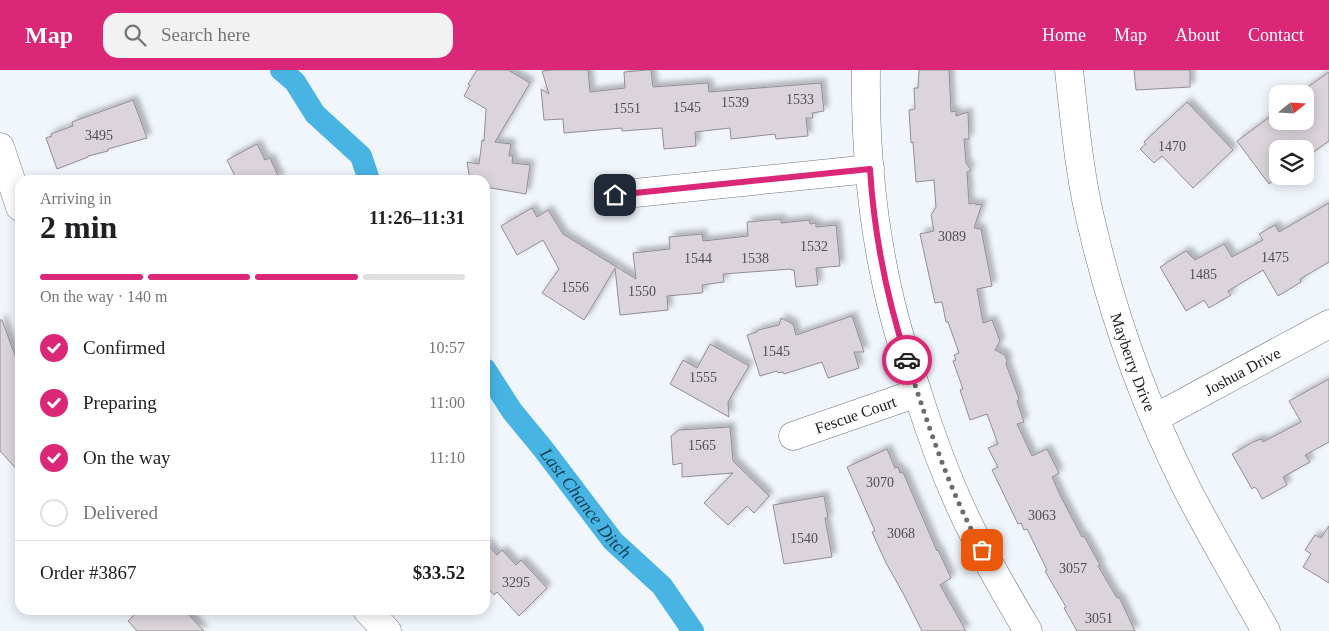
<!DOCTYPE html>
<meta charset="utf-8">
<style>
body{margin:0;font-family:"Times New Roman",serif;background:#f2f2f2;color:#202124;height:100vh;display:flex;flex-direction:column;font-size:19px;white-space:nowrap}
*{box-sizing:border-box;margin:0}
p{font-size:16px;color:#757577}
.icon{flex:none;width:28px;height:28px;fill:none;stroke:currentColor;stroke-width:2;stroke-linecap:round;stroke-linejoin:round}
.map{position:relative;flex:1;overflow:hidden}
.side{position:absolute;left:15px;top:105px;width:475px;height:440px;display:flex;flex-direction:column;background:#fff;border-radius:15px;box-shadow:0 2px 12px #0003}
.side>*{flex:none}
.needle{width:32px;rotate:72deg}
.fabs{position:absolute;left:1269px;top:15px;display:grid;gap:10px}
.fabs a{display:grid;place-items:center;width:45px;height:45px;border-radius:10px;background:#fff;box-shadow:0 2px 12px #0003;font-size:25px}
.pin{position:absolute;display:grid;place-items:center;width:42px;height:42px;color:#fff;margin:-21px;border-radius:10px;box-shadow:0 2px 8px #0006}
.courier{position:absolute;display:grid;place-items:center;width:50px;height:50px;margin:-25px;border:4px solid #db2777;border-radius:50%;background:#fff;color:#222;box-shadow:0 1px 6px #0007}
.summary em{font-style:normal;font-weight:600}
.summary div{display:flex;flex-direction:column-reverse}
.summary{display:flex;align-items:center;justify-content:space-between;height:85px;padding:0 25px}
h1{font-size:32px;font-weight:600;line-height:38px}
.bar{display:grid;grid-template-columns:repeat(4,1fr);gap:8px 5px;align-content:center;height:60px;padding:0 25px}
.bar i{height:6px;border-radius:4px;background:#e0e0e0}
.bar .current{background:#db2777}
.bar p{grid-column:span 4}
.line{display:flex;align-items:center;gap:12px;padding:0 25px;border-top:1px solid #e0e0e0}
.line div{flex:1}
ol{padding:0 25px;list-style:none}
li{display:flex;align-items:center;gap:15px;height:55px}
li p{margin-inline-start:auto}
li .icon{padding:5px;border-radius:50%;background:#db2777;color:#fff;stroke-width:4}
li:last-child{color:#757577}
li i{width:28px;height:28px;border:2px solid #e0e0e0;border-radius:50%}
header{display:flex;align-items:center;gap:30px;box-sizing:border-box;height:70px;padding:0 25px;background:#db2777;color:#fff}
header strong{font-size:24px}
nav{display:flex;gap:28px;margin-inline-start:auto;font-size:18px}
.search{width:350px;height:45px;background:#f2f2f2;display:flex;align-items:center;gap:12px;box-sizing:border-box;padding:0 18px;border-radius:15px;color:#757577;font-size:19px}
.map>svg:first-child{display:block}
</style>
<header>
<strong>Map</strong>
<div class="search"><svg class="icon" aria-label="search" viewBox="0 0 24 24"><circle cx="10" cy="10" r="6"/><path d="M15 15l6 6"/></svg>Search here</div>
<nav><a>Home</a><a>Map</a><a>About</a><a>Contact</a></nav>
</header>
<div class="map">
<svg width="1329" height="561" viewBox="0 0 1329 561">
<defs>
<filter id="shadow"><feDropShadow dx="4.5" dy="-4.5" stdDeviation="2.5" flood-color="#0004"/></filter>
</defs>
<rect width="100%" height="100%" fill="#f1f6fd"/>
<g fill="none" stroke-linecap="round" stroke-linejoin="round">
<g stroke="#47b4e3" stroke-width="22">
<path d="M281 0 295 12 315 44 361 86 369 110"/>
<path id="s1" d="M485 299 512 341 544 380 613 471 662 516 693 561"/>
</g>
</g>
<g fill="#dbd5db" stroke="#938d92" filter="url(#shadow)">
<path d="M477 0H508L530 13 495 72 511 74 509 86H513L512 93 530 95 526 124 485 117V110H470L467 92 479 94 482 70 484 71 486 39 464 26 470 15 468 14Z"/>
<path d="M554 0H588L590 22 625 18 624 2 647 0H651L653 17 708 13 709 22 821 13 824 41 812 43 813 48H806L808 66 776 69 775 64 731 69 730 58 695 62 696 76 664 79 662 58 622 61V58L564 63 563 49 544 50 541 19 549 24 542 1Z"/>
<path d="M919 0H949L951 42 956 41V46L968 42 969 69H964L966 93 971 100 967 102 969 134 975 133 976 135 982 134 974 158 981 159 992 216 977 219 983 253 992 250 1000 271 995 280 1005 285 1007 291 1006 294 1019 329 1017 331 1024 352 1017 354 1032 386 1047 379 1059 403 1052 407 1060 425 1082 467 1084 466 1100 495 1098 496 1117 528 1119 527 1135 561H1077L1064 538 1066 537 1045 501 1047 500 1027 459 1024 460 1021 453 1018 454 992 400 998 397 988 378 998 374 987 344 970 350 960 320 963 319 953 291 956 290 954 285 959 283 948 252H946L942 232 935 233 920 164 934 161 931 145 936 137 934 110 916 112 913 72 911 73 909 40 915 39 914 18H918Z"/>
<path d="M1134 0H1190V17L1136 20Z"/>
<path d="M1329 2V71L1305 88V79H1278V106H1280L1269 114 1237 71 1271 46 1275 51H1305V19Z"/>
<path d="M133 30 147 68 108 79V81L88 86V87L57 99 46 68 52 66 51 64 73 56 72 52Z"/>
<path d="M1187 32 1233 80 1193 118 1162 86 1154 93 1140 79 1146 74 1144 72Z"/>
<path d="M257 74 265 90 270 88 280 110H237L227 90Z"/>
<path d="M1329 133V192L1300 209 1301 212 1278 226 1263 200 1228 221 1231 225 1209 238 1204 230 1186 241 1160 197 1186 181 1195 190 1224 174 1232 187 1263 170 1259 164 1275 155 1279 162Z"/>
<path d="M532 138 537 147 548 140 563 164 636 209 633 183 670 179 669 167 702 164 703 171 748 166 747 152 781 149V153L809 150 810 154 816 153V157L836 155 840 196 816 198 818 215 796 217 794 200H791V199L723 204 724 212 702 215 703 222 701 223 667 226 668 240 620 245 615 198 584 250 542 223 559 199 543 170 517 185 501 156Z"/>
<path d="M852 246 864 282H854L859 298 828 308 822 292 784 304 783 302 778 303 777 301 760 306 747 265 757 262 758 260 779 255 781 248 793 254 796 265Z"/>
<path d="M0 250H2L20 299V403L0 381Z"/>
<path d="M710 274 749 296 728 332 729 347 670 314 683 290 697 298Z"/>
<path d="M1329 309V372L1305 385 1310 392 1283 407 1287 415 1262 429 1257 419 1254 417 1252 419 1232 384 1253 372 1261 369 1263 372 1301 352 1289 331Z"/>
<path d="M730 357 733 391 769 426 754 443 747 436 728 455 704 433 733 403 682 407V393L673 395 671 366 679 360Z"/>
<path d="M887 379 895 398 898 397 900 403 903 402 937 481 938 480 951 508 940 515 966 561H922L904 525 886 493 872 462 875 461 847 397Z"/>
<path d="M824 426 828 448H825L832 487 784 494 773 435Z"/>
<path d="M1329 456V513L1303 497 1311 484 1305 480 1315 465 1321 468Z"/>
<path d="M485 472 497 485 502 480 516 495 521 490 547 518 519 546 497 522 494 525 485 515Z"/>
<path d="M140 540H184L204 561H137L128 551Z"/>
</g>
<g fill="none" stroke-linecap="round" stroke-linejoin="round">
<defs>
<g id="minor">
<path d="M866 0C865 69 871 140 885 207 893 247 905 286 918 324 933 372 951 420 974 465 991 498 1009 529 1028 561"/>
<path d="M615 125 870 99"/>
<path id="s2" d="M1155 348 1329 254"/>
<path id="s3" d="M793 366 917 323"/>
</g>
<g id="major">
<path id="s4" d="M1069 0C1075 55 1080 111 1094 164 1115 252 1147 339 1187 419 1212 467 1239 514 1266 561"/>
<path d="M0 77 20 137"/>
<path d="M367 540 387 561"/>
</g>
</defs>
<use href="#minor" stroke="#70757b" stroke-width="29"/>
<use href="#major" stroke="#70757b" stroke-width="29"/>
<use href="#minor" stroke="#fff" stroke-width="28"/>
<use href="#major" stroke="#fff" stroke-width="28"/>
</g>
<g fill="none" stroke-linecap="round" stroke-linejoin="round">
<path stroke="#696c71" stroke-width="5" stroke-dasharray="0 9" d="M907 290C928 355 949 420 982 480"/>
<path stroke="#db2777" stroke-width="6" d="M615 125 870 99C874 163 887 229 907 290"/>
</g>
<g text-anchor="middle" stroke-width="5" stroke-linejoin="round" paint-order="stroke">
<g font-size="14" fill="#4f4f52">
<text x="800" y="34">1533</text>
<text x="735" y="37">1539</text>
<text x="687" y="42">1545</text>
<text x="627" y="43">1551</text>
<text x="99" y="70">3495</text>
<text x="1172" y="81">1470</text>
<text x="952" y="171">3089</text>
<text x="814" y="181">1532</text>
<text x="1275" y="192">1475</text>
<text x="698" y="193">1544</text>
<text x="755" y="193">1538</text>
<text x="1203" y="209">1485</text>
<text x="575" y="222">1556</text>
<text x="642" y="226">1550</text>
<text x="776" y="286">1545</text>
<text x="703" y="312">1555</text>
<text x="702" y="380">1565</text>
<text x="880" y="417">3070</text>
<text x="1042" y="450">3063</text>
<text x="901" y="468">3068</text>
<text x="804" y="473">1540</text>
<text x="1073" y="503">3057</text>
<text x="516" y="517">3295</text>
<text x="1099" y="553">3051</text>
</g>
<g font-size="16" fill="#202225" stroke="#f1f6fd">
<text dy="6" stroke="none"><textPath href="#s4" startOffset="300">Mayberry Drive</textPath></text>
<text dy="6" stroke="none"><textPath href="#s2" startOffset="99">Joshua Drive</textPath></text>
<text dy="6" stroke="none"><textPath href="#s3" startOffset="66">Fescue Court</textPath></text>
</g>
<g font-size="18" font-style="italic" fill="#114053" stroke="#f1f6fd">
<text dy="6" stroke="none"><textPath href="#s1" startOffset="168">Last Chance Ditch</textPath></text>
</g>
</g>
</svg>
<div class="fabs">
<a><svg class="needle" viewBox="-14 -14 28 28"><path d="M0-13l5 13h-10z" fill="#e53935"/><path d="M0 13l5-13h-10z" fill="#757577"/></svg></a>
<a><svg class="icon" aria-label="layers" viewBox="0 0 24 24"><path d="M12 4l9 5-9 5-9-5zM3 14l9 5 9-5"/></svg></a>
</div>
<div class="pin" style="left:982px;top:480px;background:#ea580c"><svg class="icon" aria-label="bag" viewBox="0 0 24 24"><path d="M5 8h14l-1 12H6zM9 8a3 3 0 0 1 6 0"/></svg></div>
<div class="pin" style="left:615px;top:125px;background:#1f2937"><svg class="icon" aria-label="home" viewBox="0 0 24 24"><path d="M3 11l9-7 9 7M6 9v11h12V9"/></svg></div>
<div class="courier" style="left:907px;top:290px"><svg class="icon" aria-label="car" viewBox="0 0 24 24"><path d="M5 17H2v-5l4-1 3-4h7l3 4 3 1v5h-3M9 17h6M6 11h13"/><circle cx="7" cy="17" r="2"/><circle cx="17" cy="17" r="2"/></svg></div>
<section class="side">
<div class="summary"><div><h1>2 min</h1><p>Arriving in</p></div><em>11:26–11:31</em></div>
<div class="bar"><i class="current"></i><i class="current"></i><i class="current"></i><i></i><p>On the way · 140 m</p></div>
<ol>
<li><svg class="icon" aria-label="check" viewBox="0 0 24 24"><path d="M5 12l5 5 9-10"/></svg>Confirmed<p>10:57</p></li>
<li><svg class="icon" aria-label="check" viewBox="0 0 24 24"><path d="M5 12l5 5 9-10"/></svg>Preparing<p>11:00</p></li>
<li><svg class="icon" aria-label="check" viewBox="0 0 24 24"><path d="M5 12l5 5 9-10"/></svg>On the way<p>11:10</p></li>
<li><i></i>Delivered</li>
</ol>
<div class="line" style="height:65px"><div>Order #3867</div><b>$33.52</b></div>
</section>
</div>
